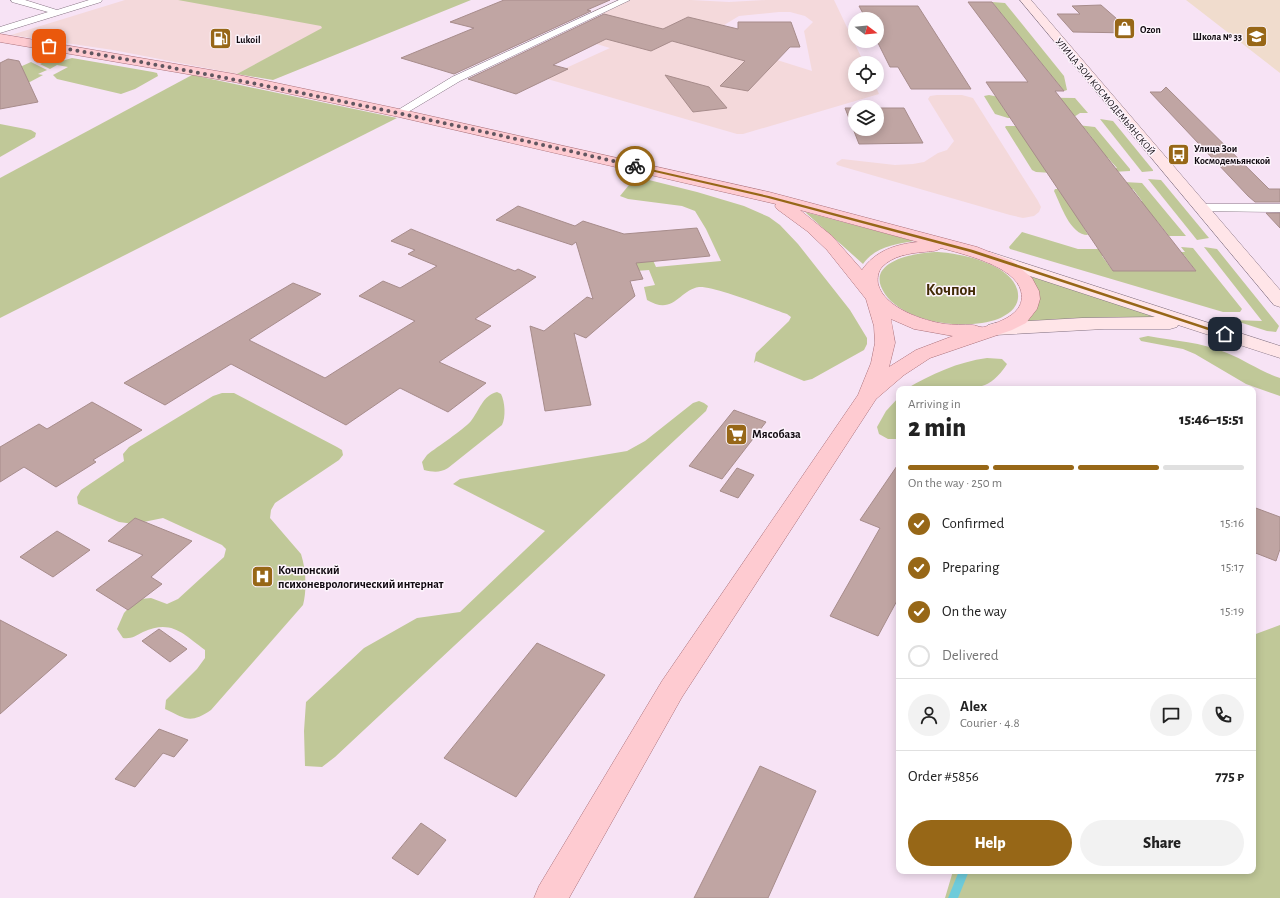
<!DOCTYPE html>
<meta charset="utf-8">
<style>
body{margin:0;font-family:"Alegreya Sans",sans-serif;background:#f2f2f2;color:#222;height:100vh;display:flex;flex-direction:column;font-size:15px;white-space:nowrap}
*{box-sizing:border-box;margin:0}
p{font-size:13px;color:#767676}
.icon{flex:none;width:22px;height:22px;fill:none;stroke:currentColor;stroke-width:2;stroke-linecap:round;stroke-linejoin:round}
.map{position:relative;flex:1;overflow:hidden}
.panel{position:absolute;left:896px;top:386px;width:360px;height:488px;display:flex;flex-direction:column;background:#fff;border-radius:8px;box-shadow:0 2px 10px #0003}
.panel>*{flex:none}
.needle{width:26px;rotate:106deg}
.controls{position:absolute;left:848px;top:12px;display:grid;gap:8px}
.controls a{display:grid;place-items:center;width:36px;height:36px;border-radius:50%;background:#fff;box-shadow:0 2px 10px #0003;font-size:20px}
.pin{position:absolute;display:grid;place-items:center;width:34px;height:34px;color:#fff;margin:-17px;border-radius:8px;box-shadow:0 2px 6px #0006}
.courier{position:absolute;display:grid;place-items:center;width:40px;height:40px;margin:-20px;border:3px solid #976717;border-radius:50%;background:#fff;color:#222;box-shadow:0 1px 5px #0007}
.overview em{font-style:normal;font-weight:800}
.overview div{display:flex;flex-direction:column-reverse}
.overview{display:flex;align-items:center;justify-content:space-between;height:68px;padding:0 12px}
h1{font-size:26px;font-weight:800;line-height:30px}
.bar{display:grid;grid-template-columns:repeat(4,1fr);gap:6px 4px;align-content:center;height:48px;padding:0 12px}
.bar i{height:5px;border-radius:3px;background:#e0e0e0}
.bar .on{background:#976717}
.bar p{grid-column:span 4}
.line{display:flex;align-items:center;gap:10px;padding:0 12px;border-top:1px solid #e0e0e0}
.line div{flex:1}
.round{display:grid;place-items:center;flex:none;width:42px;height:42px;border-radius:21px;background:#f2f2f2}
ol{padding:0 12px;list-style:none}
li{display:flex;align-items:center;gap:12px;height:44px}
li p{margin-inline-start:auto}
li .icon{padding:4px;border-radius:50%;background:#976717;color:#fff;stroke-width:4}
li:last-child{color:#767676}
li i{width:22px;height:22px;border:2px solid #e0e0e0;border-radius:50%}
.primary-button{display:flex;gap:8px;margin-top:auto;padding:8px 12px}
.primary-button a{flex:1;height:46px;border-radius:24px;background:#976717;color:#fff;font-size:16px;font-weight:800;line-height:46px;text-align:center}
.primary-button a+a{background:#f2f2f2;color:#222}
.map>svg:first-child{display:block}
</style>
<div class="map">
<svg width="1280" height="898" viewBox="0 0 1280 898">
<rect width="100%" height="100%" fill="#f7e3f5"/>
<g fill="#f4d9db" fill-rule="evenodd">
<path d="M125 0H184L328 26 237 74 113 50 11 35Z"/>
<path d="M618 0H691L729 2 766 0H834L864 63H855V85H875L879 94 743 134H737L544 78 610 48 567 35 611 16 593 11ZM779 12H790L805 16 813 22 804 31 812 71 704 37 739 16Z"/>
<path d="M937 95H962L973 98 1038 201 1041 207 1039 212 1034 216 1023 218 1010 215 837 165 836 163 842 159 895 165 913 164 924 162 938 153 947 150 954 141 928 99 930 96Z"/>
</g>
<path fill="#f0dccd" d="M1186 0H1280V73Z"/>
<g fill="#c0c898">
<path d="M178 0H471L273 80 237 74 322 28 321 26Z"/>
<path d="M992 2 1005 3 1064 76 1067 90 1064 91Z"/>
<path d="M72 58 153 72 157 73 158 76 135 89 121 94 57 79 53 75 68 67 57 65 50 69 40 64 48 60 58 62Z"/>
<path d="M31 62 47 70 38 74 43 75 28 83 0 76Z"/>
<path d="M192 75 397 118 0 318V178Z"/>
<path d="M989 95 999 97 1075 98 1088 113H1080L1074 117 1001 104 1007 113 1017 118H1008L995 114 984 96Z"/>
<path d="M1100 119 1113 121 1153 170V171L1142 172Z"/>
<path d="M0 124 31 130 36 133 35 137 0 157Z"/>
<path d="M1077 125 1095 127 1130 169V171L1112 172 1110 169 1117 168 1108 158H1038L1053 173 1036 172 1032 170 1005 127 1006 126H1020L1025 140 1093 139 1085 129H1081Z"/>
<path d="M638 179H645L697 192 744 206 769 217 780 225 798 244 850 310 867 338V344L864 350 812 379 804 381 756 361 754 363 756 353 789 321 791 317 787 314C769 308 715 286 699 287 679 290 674 316 647 300L644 287 655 285 649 270 636 271 633 259 652 258 656 267 721 261 706 229 695 211 682 206 628 199 620 196 633 180Z"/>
<path d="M1148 179 1161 180 1209 238 1197 240Z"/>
<path d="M1124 182 1142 183 1186 236H1169L1157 221H1080L1088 235C1070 235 1061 205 1054 191L1055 189H1058L1067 201H1142L1133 189H1125Z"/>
<path d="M805 212 914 241C895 244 875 247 863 264Z"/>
<path d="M1022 232 1078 249H1103L1102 256 1113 271H1196L1184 255 1172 256 1169 252H1185L1181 247 1193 248 1242 309 1240 312H1223L1010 249 1009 247Z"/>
<path d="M1204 247 1217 249 1279 326 1276 332 1267 331 1233 320 1262 321Z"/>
<path d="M938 252C961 253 1021 266 1018 298 1017 309 1007 315 998 319 966 331 905 323 885 294 862 261 917 252 938 252Z"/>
<path d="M1017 268 1170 319 1021 324 1032 315Z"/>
<path d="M1148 336C1175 341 1201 342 1227 353 1245 360 1261 372 1280 378V396L1246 384 1195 354 1183 349 1141 341 1139 338Z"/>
<path d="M987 358 1002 359 1007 364C1003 371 993 382 985 385 966 393 927 389 906 389 931 374 958 362 987 358Z"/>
<path d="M497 392 501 394C505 402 506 417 502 425L448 468C440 473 433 472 424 470L422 462 427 455C438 446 462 431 471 421 479 411 483 395 497 392Z"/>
<path d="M222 393H234L337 447 342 450 343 455 339 460 275 503 271 510 270 518 301 554C306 569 307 590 303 605L211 710C190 724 186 719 165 709L166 700 197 669 205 658V650C183 634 172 619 143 632 135 636 132 639 123 638L117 629 124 613 133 603 140 599 151 598 167 604 178 599 224 557 226 549 222 545 163 518 134 524 119 522 78 504 77 497 81 490 124 461 123 454 129 447 213 396Z"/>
<path d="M899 397V439H888L879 434 877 427 886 411Z"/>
<path d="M699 401 704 403 708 406 706 411 335 757 322 767 305 766 304 731 306 702 364 648 417 618 460 612 545 531 453 484 460 479 627 451 645 441 693 403Z"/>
<path d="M1280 625V898H945L953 871H1253V635Z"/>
</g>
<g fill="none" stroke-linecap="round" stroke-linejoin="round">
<path fill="#6ecbda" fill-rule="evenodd" d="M959 871H969L958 898H948Z"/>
</g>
<g fill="#c0a5a3" stroke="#a78c8b">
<path d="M504 0H610L587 10 591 11 454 74 401 58 474 28 450 22Z"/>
<path d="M968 2H992L1064 91H1055L1196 271H1113L986 82H1028Z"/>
<path d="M1101 5 1133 33 1073 32 1057 14H1080L1072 6Z"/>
<path d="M859 6H918L971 89H911L898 67H890L877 41V19H866Z"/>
<path d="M604 14 663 29 688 17 738 29V22H791L800 47H790L748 91 720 86 745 61 672 41 651 51 606 39 553 65 568 69 516 94 468 79Z"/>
<path d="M8 59 19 61 38 102 0 109V63Z"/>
<path d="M665 75 709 87 727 108 693 112Z"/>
<path d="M1166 87 1269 189H1280V202H1255L1248 196 1150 92H1161Z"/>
<path d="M845 108H855V129H877V108H904L923 143 859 144Z"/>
<path d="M518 206 575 226 583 221 624 234 697 228 710 256 636 263 643 279 630 281 635 296 586 338 574 333 591 405 545 411 530 326 544 331 587 297 593 299 576 242 572 245 496 220Z"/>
<path d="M1266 213H1280V228Z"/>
<path d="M411 229 515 271 518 269 536 277 475 319 491 326 439 362 486 383 448 412 400 388 346 425 231 364 165 405 124 383 293 283 321 294 249 340 325 378 415 321 359 296 383 281 400 288 437 266 408 254 415 250 391 241Z"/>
<path d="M92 402 142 430 93 460 96 462 56 487 24 467 0 482V447L39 424 47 429Z"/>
<path d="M734 410 766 422 722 479 689 466Z"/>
<path d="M899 463V597L878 636 830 616 880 528 860 520Z"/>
<path d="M737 468 754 475 738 498 720 491Z"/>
<path d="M1253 507 1280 517V549L1276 561 1253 552Z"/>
<path d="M135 518 192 541 151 577 162 584 128 610 96 590 143 555 108 541Z"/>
<path d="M57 531 90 550 53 577 20 557Z"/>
<path d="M0 620 67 655 0 714Z"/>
<path d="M159 629 187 649 170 662 142 641Z"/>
<path d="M537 643 605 675 516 797 444 758Z"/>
<path d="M159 729 188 740 174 757 163 753 135 787 115 779Z"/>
<path d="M760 766 816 791 768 898H694Z"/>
<path d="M421 823 446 840 418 875 392 858Z"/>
</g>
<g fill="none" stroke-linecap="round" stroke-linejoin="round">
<defs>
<g id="street">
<path d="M11 0H25L57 10 89 0H102L101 2 0 33V27L48 12 12 2Z"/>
<path d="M619 0H630L460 81 403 115 399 116 393 113 452 77Z"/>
<path d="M1201 204H1280V212L1196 211 1194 208 1196 205Z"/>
</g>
<g id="secondary">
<path d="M1020 0H1031L1280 290V307L1274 305Z"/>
<path d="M990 252 1280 346V358L1178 325 1177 327 1170 329H1104L995 335 988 333 985 329 988 325 995 323 1082 318 1155 317 984 261 981 257 984 253Z"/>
</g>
<path id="primary" d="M0 34 234 74 399 109 769 192 977 247 1012 261 1032 278 1039 291 1040 299 1037 309 1026 323 1012 330 930 358 904 375 876 399 682 697 569 898H534L539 886 662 681 858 395 871 363 875 343 874 326 866 299 827 250 807 231 777 209 775 206 776 204 399 117 234 82 0 42ZM800 210 918 242C896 244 875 251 862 270L832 236ZM941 248C963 254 1015 266 1021 291 1026 310 1007 319 993 324 989 325 984 328 981 327 979 327 975 325 972 325 963 325 954 325 945 324 924 321 884 308 878 284 877 279 878 271 882 267 892 256 910 253 924 252 930 251 936 252 941 248ZM891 319 914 329 953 336 916 350 889 367 895 343Z"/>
</defs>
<use href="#street" stroke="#867484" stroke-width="1"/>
<use href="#secondary" stroke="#867484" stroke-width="1"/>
<use href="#primary" stroke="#ab717a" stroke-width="1"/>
<use href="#street" fill="#fff" fill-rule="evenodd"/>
<use href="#secondary" fill="#ffe5e8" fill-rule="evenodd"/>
<use href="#primary" fill="#fecbd1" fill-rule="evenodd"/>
</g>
<path fill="#976717" d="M633 165 769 196 973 250 1228 334 1223 335 970 252 768 198 633 167Z"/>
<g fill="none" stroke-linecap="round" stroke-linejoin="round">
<path stroke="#615660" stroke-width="4" stroke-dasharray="0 7.2" d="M49 46C246 79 440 121 635 166"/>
</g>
<defs>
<symbol id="shop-square" viewBox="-11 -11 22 22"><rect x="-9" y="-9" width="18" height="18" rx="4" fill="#976717" stroke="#fdf4fc"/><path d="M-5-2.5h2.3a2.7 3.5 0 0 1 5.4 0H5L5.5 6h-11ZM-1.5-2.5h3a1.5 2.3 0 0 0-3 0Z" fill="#fff"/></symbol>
<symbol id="school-square" viewBox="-11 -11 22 22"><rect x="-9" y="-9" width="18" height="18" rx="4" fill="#976717" stroke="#fdf4fc"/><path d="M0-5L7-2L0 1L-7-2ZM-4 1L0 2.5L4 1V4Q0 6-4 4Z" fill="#fff"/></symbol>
<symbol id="fuel-square" viewBox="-11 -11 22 22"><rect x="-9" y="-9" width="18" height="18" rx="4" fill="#976717" stroke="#fdf4fc"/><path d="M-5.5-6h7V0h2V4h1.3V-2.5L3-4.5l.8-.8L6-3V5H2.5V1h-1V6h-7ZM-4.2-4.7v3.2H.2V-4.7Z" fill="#fff"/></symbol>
<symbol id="bus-square" viewBox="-11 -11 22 22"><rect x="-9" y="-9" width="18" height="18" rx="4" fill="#976717" stroke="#fdf4fc"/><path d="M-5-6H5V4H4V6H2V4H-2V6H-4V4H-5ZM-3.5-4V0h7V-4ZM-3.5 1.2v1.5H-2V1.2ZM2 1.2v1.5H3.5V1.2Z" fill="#fff"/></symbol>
<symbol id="supermarket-square" viewBox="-11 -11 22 22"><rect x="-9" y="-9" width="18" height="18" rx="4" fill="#976717" stroke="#fdf4fc"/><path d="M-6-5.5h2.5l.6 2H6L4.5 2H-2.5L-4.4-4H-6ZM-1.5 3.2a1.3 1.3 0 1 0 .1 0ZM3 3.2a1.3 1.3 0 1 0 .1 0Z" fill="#fff"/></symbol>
<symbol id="hospital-square" viewBox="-11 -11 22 22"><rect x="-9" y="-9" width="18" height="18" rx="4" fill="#976717" stroke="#fdf4fc"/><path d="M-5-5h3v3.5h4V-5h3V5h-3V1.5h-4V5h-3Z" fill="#fff"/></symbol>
</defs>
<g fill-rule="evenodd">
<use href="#shop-square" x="1112" y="16" width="25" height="25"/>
<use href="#school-square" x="1244" y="24" width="25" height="25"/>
<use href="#fuel-square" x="208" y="26" width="25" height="25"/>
<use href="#bus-square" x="1166" y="142" width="25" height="25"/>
<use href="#supermarket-square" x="724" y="422" width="25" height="25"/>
<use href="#hospital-square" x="250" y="564" width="25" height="25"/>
</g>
<g text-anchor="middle" stroke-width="3" stroke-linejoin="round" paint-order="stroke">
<g font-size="10" font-weight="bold" fill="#100a10" stroke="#fdf4fc" text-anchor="start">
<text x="1140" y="33">Ozon</text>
<text x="1242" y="40" text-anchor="end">Школа № 33</text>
<text x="236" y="43">Lukoil</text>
<text x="1194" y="152">Улица Зои<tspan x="1194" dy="12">Космодемьянской</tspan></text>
</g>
<g font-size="10" fill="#100a10" stroke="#fdf4fc">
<text transform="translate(1106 96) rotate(50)" y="4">УЛИЦА ЗОИ КОСМОДЕМЬЯНСКОЙ</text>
</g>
<g font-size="12" font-weight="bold" fill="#100a10" stroke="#fdf4fc" text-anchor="start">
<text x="752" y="438">Мясобаза</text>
<text x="278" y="574">Кочпонский<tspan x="278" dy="14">психоневрологический интернат</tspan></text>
</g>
<g font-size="16" font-weight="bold" fill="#412a05" stroke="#fdf4fc">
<text x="951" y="295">Кочпон</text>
</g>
</g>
</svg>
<div class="controls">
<a><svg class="needle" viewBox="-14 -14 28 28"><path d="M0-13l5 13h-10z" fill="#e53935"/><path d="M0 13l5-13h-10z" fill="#767676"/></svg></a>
<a><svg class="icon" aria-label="locate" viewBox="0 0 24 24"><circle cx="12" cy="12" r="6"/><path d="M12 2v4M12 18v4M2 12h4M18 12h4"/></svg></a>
<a><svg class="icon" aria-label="layers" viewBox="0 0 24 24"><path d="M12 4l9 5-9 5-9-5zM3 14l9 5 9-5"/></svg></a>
</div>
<div class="pin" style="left:49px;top:46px;background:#ea580c"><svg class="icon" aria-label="bag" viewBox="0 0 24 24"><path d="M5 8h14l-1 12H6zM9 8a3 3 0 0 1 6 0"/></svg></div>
<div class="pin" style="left:1225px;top:334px;background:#1f2937"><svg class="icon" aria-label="home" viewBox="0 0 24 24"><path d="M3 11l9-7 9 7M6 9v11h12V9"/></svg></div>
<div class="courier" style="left:635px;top:166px"><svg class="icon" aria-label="bike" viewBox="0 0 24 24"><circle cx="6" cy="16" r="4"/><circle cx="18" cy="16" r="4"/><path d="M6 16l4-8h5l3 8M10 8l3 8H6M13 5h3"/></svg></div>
<section class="panel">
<div class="overview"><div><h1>2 min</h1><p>Arriving in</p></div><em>15:46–15:51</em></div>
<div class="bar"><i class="on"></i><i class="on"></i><i class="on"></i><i></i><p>On the way · 250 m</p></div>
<ol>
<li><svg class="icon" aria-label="check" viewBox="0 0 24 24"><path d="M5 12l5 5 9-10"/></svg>Confirmed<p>15:16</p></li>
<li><svg class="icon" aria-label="check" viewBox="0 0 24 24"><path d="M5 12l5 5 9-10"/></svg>Preparing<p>15:17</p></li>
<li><svg class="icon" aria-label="check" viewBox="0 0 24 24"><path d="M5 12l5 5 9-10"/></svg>On the way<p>15:19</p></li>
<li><i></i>Delivered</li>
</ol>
<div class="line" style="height:72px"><a class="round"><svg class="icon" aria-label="person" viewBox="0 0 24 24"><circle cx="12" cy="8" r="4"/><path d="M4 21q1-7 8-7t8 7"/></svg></a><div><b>Alex</b><p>Courier · 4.8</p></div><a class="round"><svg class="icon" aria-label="chat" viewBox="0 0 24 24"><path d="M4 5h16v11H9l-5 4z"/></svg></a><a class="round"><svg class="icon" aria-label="phone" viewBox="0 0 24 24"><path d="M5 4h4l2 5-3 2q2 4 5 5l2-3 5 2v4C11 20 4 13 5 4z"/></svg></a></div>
<div class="line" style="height:52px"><div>Order #5856</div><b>775 ₽</b></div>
<div class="primary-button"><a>Help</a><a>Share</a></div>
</section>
</div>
